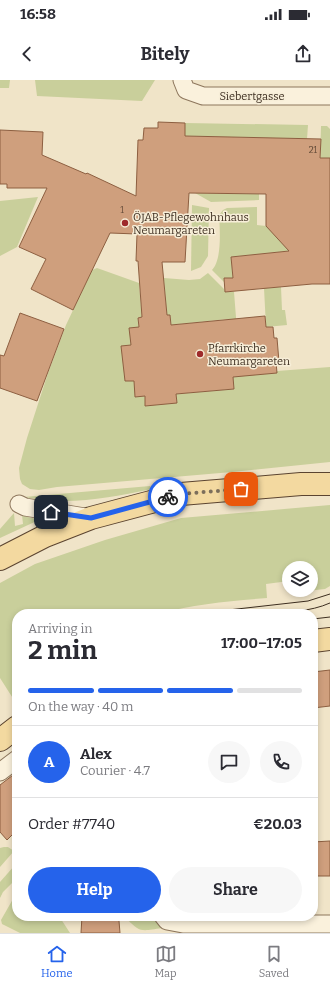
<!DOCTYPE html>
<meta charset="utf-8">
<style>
body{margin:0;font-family:Bitter,serif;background:#f7f7f7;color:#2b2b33;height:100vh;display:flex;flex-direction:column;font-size:15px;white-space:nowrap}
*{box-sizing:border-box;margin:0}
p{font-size:13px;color:#7c7c81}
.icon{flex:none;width:22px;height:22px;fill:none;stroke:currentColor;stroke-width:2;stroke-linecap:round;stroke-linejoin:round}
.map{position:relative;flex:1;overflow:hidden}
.details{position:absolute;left:12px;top:529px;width:306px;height:312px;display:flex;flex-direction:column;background:#fff;border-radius:16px;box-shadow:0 2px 6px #0003}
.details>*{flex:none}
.controls{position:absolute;left:282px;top:481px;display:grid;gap:8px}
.controls a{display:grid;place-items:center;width:36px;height:36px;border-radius:50%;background:#fff;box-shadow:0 2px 6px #0003;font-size:20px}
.pin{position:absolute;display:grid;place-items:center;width:34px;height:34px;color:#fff;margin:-17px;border-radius:8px;box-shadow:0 2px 6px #0006}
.courier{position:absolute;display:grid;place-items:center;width:40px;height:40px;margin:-20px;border:3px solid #2563eb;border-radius:50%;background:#fff;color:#222;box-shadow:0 1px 5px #0007}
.headline em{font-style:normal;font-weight:700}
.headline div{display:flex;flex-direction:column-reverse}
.headline{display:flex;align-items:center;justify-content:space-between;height:68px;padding:0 16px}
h1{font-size:26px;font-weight:700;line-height:30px}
.bar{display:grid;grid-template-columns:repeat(4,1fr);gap:6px 4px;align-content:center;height:48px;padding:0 16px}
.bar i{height:5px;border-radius:3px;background:#e1e1e2}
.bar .selected{background:#2563eb}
.bar p{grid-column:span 4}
.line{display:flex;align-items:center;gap:10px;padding:0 16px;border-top:1px solid #e1e1e2}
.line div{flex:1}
.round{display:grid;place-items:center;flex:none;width:42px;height:42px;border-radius:21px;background:#f7f7f7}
.action{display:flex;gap:8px;margin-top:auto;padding:8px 16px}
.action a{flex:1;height:46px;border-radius:24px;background:#2563eb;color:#fff;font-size:16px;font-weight:700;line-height:46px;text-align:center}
.action a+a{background:#f7f7f7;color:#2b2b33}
.status{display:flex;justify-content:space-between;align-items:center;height:28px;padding:0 20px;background:#fff;direction:ltr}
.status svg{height:11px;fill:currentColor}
header{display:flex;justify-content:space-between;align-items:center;height:52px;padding:0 16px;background:#fff;font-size:18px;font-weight:700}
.tabs{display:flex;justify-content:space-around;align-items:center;height:56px;border-top:1px solid #e1e1e2;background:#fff;font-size:11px;color:#7c7c81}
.tabs a{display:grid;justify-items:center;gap:2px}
.tabs .selected{color:#2563eb}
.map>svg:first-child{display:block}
</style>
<div class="status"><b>16:58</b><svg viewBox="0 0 49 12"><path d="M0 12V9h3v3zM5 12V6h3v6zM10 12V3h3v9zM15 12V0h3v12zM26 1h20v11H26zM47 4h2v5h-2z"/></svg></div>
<header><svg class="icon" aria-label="back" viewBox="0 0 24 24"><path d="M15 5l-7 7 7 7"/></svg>Bitely<svg class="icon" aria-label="share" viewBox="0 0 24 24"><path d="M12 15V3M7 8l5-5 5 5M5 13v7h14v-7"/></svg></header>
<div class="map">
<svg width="330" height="853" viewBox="0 0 330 853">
<rect width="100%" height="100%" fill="#f0e4c8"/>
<g fill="#c9cf9b">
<path d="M0 0H155L142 21 37 16 35 0H10L9 8H0Z"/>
<path d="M185 43 308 45 307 59 185 56Z"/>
<path d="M321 46H327L330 49V78H320Z"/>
<path d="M195 113 259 114V120L211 122Z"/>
<path d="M38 117 17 167 0 176V121Z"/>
<path d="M192 125 209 128 208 176 201 187 191 191Z"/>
<path d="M257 127V145L266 146 268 148 311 149 308 169 231 177 233 198H224V202L212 190C222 180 220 150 219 135L223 130 227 128Z"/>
<path d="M97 188 139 203V196L189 200 200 199 208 193 225 210V212H234L237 250 228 239 171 245 170 235H167L164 201 139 203 142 237 138 238 146 326 177 322 176 314 234 309 233 297 277 291 330 287V382L232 392 57 407 39 410 30 409 22 404 20 399 19 388 27 358 48 293 66 245 92 190Z"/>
<path d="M281 207 282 230H285L287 245 266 247 264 208Z"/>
<path d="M150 406 152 409C109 418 68 426 24 417Z"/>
<path d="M330 425V506L325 509 297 512 296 510H311V488H289V501L266 504 267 518C230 521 194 524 158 534H17V619L14 620 0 598V503L35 484 105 460 181 438Z"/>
<path d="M14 433 15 446 23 444 22 435 31 438 41 439 0 458V449Z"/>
<path d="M4 767H8L14 771 0 787V768Z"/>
<path d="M15 785 17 788V798L3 812 0 818V802Z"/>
<path d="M17 814V836H59L70 853H20L2 844 1 840 13 819Z"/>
<path d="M128 836H146L164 846 162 848C142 851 140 853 127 839Z"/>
</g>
<g fill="#cf9f7d" stroke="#8d5f41">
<path d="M158 42 185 43V56L321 59 320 78H330V204H312L225 212 224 198H233L231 177 289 171 266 146V114L189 113 185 182H162L167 235H170L171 245 265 236 266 247H273L274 258H277L279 282H276L277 293 233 297 234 309 176 314 177 323 145 326V316L135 317 134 301H125L121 266 131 265 129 248 139 247 138 238 142 237 138 181H136L137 154 110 153 73 230 31 209 46 179 19 167 47 108H7V104H0V50L43 52 42 75 86 94 87 93 136 116 138 60H143L144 48H158Z"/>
<path d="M20 233 64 249 37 321 0 308V275L4 276Z"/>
<path d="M330 590V626L313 628V592Z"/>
<path d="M17 692V750L7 760 0 752V705Z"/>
<path d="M330 761V796H313V762Z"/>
<path d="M82 836H115L119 841 120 853H81Z"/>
</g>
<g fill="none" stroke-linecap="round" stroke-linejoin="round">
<defs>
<g id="minor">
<path d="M182 0 186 10 203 16H330"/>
<path d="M19 424 25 427 91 438"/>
<path d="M0 692 17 679"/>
<path d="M163 836 167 841 183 844H330"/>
</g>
<g id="major">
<path d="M0 479 45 456 91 438 181 414 301 404H330"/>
<path d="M313 561 330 559"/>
<path d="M0 660 17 647"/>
</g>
</defs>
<use href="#minor" stroke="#8d765c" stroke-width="19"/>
<use href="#major" stroke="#5b4430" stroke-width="24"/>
<use href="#minor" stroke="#faf1dc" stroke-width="17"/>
<use href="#major" stroke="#f3d9a0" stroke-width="22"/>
<g stroke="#3d2e20" stroke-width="1">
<path d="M193 534 308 521 330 514"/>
<path d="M265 534C287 532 310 532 330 523"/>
<path d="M313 539 330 537"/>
</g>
</g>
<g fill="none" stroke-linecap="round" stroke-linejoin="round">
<path stroke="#7c6e5b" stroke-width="4" stroke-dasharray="0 7.2" d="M168 417 181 414 241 409"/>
<path stroke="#2563eb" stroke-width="5" d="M51 432 91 438 168 417"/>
</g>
<g fill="#9e2a2b" stroke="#f7eed8" stroke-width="1.5">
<circle cx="125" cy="143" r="4"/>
<circle cx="200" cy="274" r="4"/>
</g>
<g text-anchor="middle" stroke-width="3" stroke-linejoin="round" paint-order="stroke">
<g font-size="9" fill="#624a37">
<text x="313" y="73">21</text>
<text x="122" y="133">1</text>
</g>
<g font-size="11" fill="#3d2e20" stroke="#f7eed8">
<text x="252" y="20">Siebertgasse</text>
</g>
<g font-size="11" fill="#3d2e20" stroke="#f7eed8" text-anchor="start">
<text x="133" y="141">ÖJAB-Pflegewohnhaus<tspan x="133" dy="13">Neumargareten</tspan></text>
<text x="208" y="272">Pfarrkirche<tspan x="208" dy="13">Neumargareten</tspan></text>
</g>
</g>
</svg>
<div class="controls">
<a><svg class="icon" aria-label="layers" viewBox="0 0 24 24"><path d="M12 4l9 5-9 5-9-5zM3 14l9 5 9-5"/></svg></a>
</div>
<div class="pin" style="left:241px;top:409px;background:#ea580c"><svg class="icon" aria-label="bag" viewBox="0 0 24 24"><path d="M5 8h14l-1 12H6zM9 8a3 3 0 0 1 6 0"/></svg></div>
<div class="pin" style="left:51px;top:432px;background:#1f2937"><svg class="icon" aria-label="home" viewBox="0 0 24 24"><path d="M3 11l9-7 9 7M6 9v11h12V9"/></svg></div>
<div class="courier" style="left:168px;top:417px"><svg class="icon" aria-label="bike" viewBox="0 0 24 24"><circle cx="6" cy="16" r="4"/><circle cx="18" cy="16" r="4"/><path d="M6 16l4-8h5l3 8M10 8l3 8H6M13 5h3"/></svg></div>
<section class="details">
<div class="headline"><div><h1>2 min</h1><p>Arriving in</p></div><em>17:00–17:05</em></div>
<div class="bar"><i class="selected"></i><i class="selected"></i><i class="selected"></i><i></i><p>On the way · 40 m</p></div>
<div class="line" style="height:72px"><b class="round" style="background:#2563eb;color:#fff">A</b><div><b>Alex</b><p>Courier · 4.7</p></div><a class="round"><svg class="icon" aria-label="chat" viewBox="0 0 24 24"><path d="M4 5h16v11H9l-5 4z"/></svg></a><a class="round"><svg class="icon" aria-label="phone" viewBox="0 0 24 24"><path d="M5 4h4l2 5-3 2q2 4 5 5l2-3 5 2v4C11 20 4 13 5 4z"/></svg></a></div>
<div class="line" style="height:52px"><div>Order #7740</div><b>€20.03</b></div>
<div class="action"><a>Help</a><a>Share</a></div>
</section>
</div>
<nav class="tabs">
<a class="selected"><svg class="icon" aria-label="home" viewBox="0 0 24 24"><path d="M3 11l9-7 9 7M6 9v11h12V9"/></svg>Home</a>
<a><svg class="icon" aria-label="map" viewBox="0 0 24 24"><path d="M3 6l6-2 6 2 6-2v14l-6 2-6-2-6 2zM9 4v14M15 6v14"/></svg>Map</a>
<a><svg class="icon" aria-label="saved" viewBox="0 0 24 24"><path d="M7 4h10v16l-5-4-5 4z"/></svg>Saved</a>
</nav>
